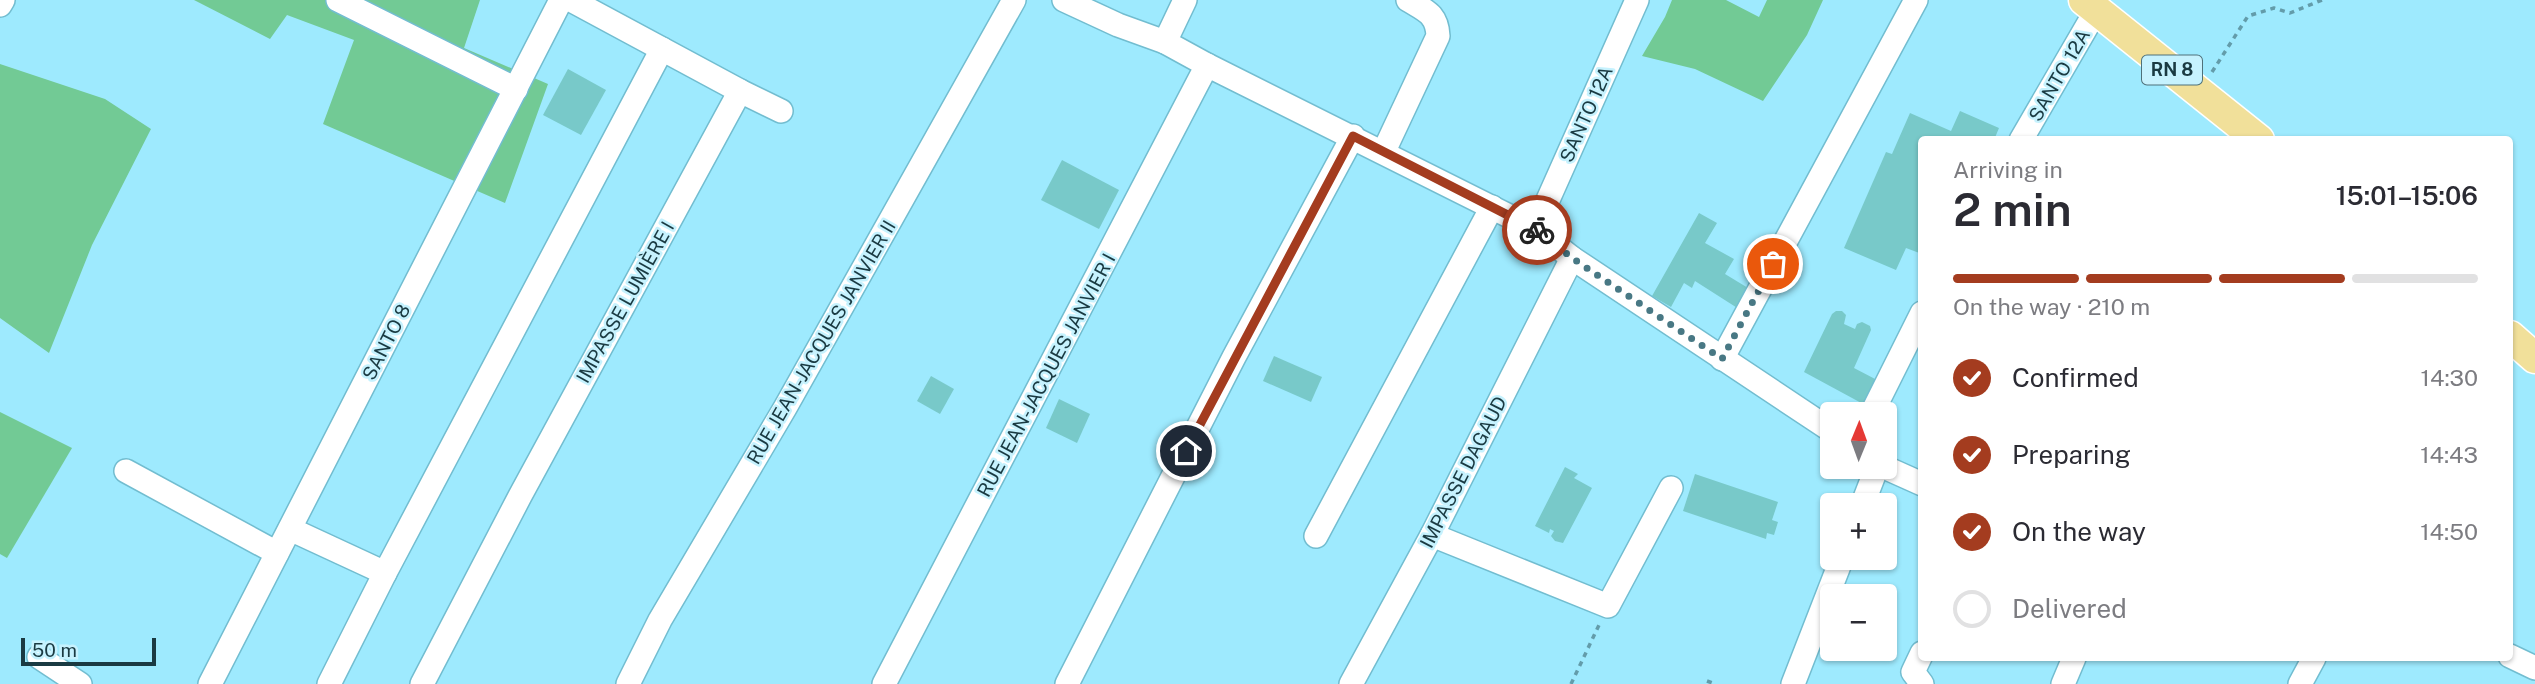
<!DOCTYPE html>
<meta charset="utf-8">
<style>
body{margin:0;font-family:"Public Sans",sans-serif;background:#f2f2f3;color:#2b2b33;height:100vh;display:flex;flex-direction:column;font-size:26px;white-space:nowrap}
*{box-sizing:border-box;margin:0}
p{font-size:23px;color:#7c7c81}
.icon{flex:none;width:38px;height:38px;fill:none;stroke:currentColor;stroke-width:2;stroke-linecap:round;stroke-linejoin:round}
.map{position:relative;flex:1;overflow:hidden}
.side{position:absolute;left:1918px;top:136px;width:595px;height:525px;display:flex;flex-direction:column;background:#fff;border-radius:7px;box-shadow:0 2px 5px #0004}
.side>*{flex:none}
.needle{width:46px;rotate:1deg}
.fabs{position:absolute;left:1820px;top:402px;display:grid;gap:14px}
.fabs a{display:grid;place-items:center;width:77px;height:77px;border-radius:7px;background:#fff;box-shadow:0 2px 5px #0004;font-size:35px}
.scale{position:absolute;left:21px;bottom:18px;width:135px;box-sizing:border-box;padding-left:7px;border:4px solid #1a3a42;border-top:0;font-size:19px;line-height:24px;white-space:nowrap;color:#1a3a42;-webkit-text-stroke:5px #c6f2fe;paint-order:stroke}
.pin{position:absolute;display:grid;place-items:center;width:60px;height:60px;color:#fff;margin:-30px;border:4px solid #fff;border-radius:50%;box-shadow:0 2px 7px #0007}
.courier{position:absolute;display:grid;place-items:center;width:70px;height:70px;margin:-35px;border:5px solid #a43c1f;border-radius:50%;background:#fff;color:#222;box-shadow:0 2px 9px #0007}
.overview em{font-style:normal;font-weight:600}
.overview div{display:flex;flex-direction:column-reverse}
.overview{display:flex;align-items:center;justify-content:space-between;height:119px;padding:0 35px}
h1{font-size:46px;font-weight:600;line-height:52px}
.bar{display:grid;grid-template-columns:repeat(4,1fr);gap:10px 7px;align-content:center;height:84px;padding:0 35px}
.bar i{height:9px;border-radius:5px;background:#e1e1e2}
.bar .active{background:#a43c1f}
.bar p{grid-column:span 4}
ol{padding:0 35px;list-style:none}
li{display:flex;align-items:center;gap:21px;height:77px}
li p{margin-inline-start:auto}
li .icon{padding:7px;border-radius:50%;background:#a43c1f;color:#fff;stroke-width:4}
li:last-child{color:#7c7c81}
li i{width:38px;height:38px;border:4px solid #e1e1e2;border-radius:50%}
.map>svg:first-child{display:block}
</style>
<div class="map">
<svg width="2535" height="684" viewBox="0 0 2535 684">
<rect width="100%" height="100%" fill="#9eeafe"/>
<g fill="#72ca95">
<path d="M194 0H480L464 48 548 84 505 203 323 124 354 40 287 15 270 39Z"/>
<path d="M1672 0H1726L1759 17 1767 0H1823L1807 35 1763 101 1695 69 1642 56 1665 17Z"/>
<path d="M0 64 105 99 151 129 92 245 49 353 0 318Z"/>
<path d="M0 412 72 448 7 558 0 554Z"/>
</g>
<g fill="#78c9c9">
<path d="M568 69 606 90 581 135 543 115Z"/>
<path d="M1960 111 1999 128 1994 140H1922V254L1906 248 1896 270 1844 248 1886 152 1892 154 1910 113 1951 131Z"/>
<path d="M1062 160 1119 190 1099 229 1041 200Z"/>
<path d="M1699 213 1717 223 1705 243 1734 259 1725 274 1753 291 1742 311 1695 281 1692 288 1684 283 1671 307 1652 296Z"/>
<path d="M1836 311H1842L1846 315 1844 324 1855 329 1857 324 1862 322 1870 326 1871 330 1854 368 1877 380 1865 405 1804 372 1832 314Z"/>
<path d="M1274 356 1322 377 1311 402 1263 381Z"/>
<path d="M931 376 954 389 940 414 917 401Z"/>
<path d="M1059 399 1090 414 1077 443 1046 428Z"/>
<path d="M1565 467 1578 474 1574 478 1592 488 1563 543 1555 541 1551 536 1554 531 1550 529 1549 533 1535 526Z"/>
<path d="M1695 474 1778 502 1772 520 1778 522 1774 535 1767 533 1766 539 1683 511Z"/>
</g>
<g fill="none" stroke-linecap="round" stroke-linejoin="round">
<defs>
<g id="minor">
<path d="M338 0 516 89"/>
<path d="M1064 0 1118 25 1165 42 1207 65 1535 229 1572 258 1832 431"/>
<path d="M0 5 3 0"/>
<path d="M1165 42 1185 0"/>
<path d="M740 91 781 111"/>
<path d="M2021 140 2097 9"/>
<path d="M1384 151 1438 36C1437 14 1426 11 1408 0"/>
<path d="M1535 229 1637 0"/>
<path d="M1722 359 1916 0"/>
<path d="M1871 415 1922 313"/>
<path d="M1884 467 1922 484"/>
<path d="M126 471 277 553"/>
<path d="M1862 506 1877 467"/>
<path d="M290 529 385 573"/>
<path d="M1432 535 1608 606 1671 488"/>
<path d="M1316 536 1492 207"/>
<path d="M1922 653 1913 672 1922 684"/>
<path d="M2510 656 2535 668"/>
<path d="M39 657 80 684"/>
<path d="M210 684 561 0"/>
<path d="M329 684 385 573 662 49"/>
<path d="M422 684 520 496 740 91 571 0"/>
<path d="M628 684 660 620 785 408 1014 0"/>
<path d="M884 684 1207 65"/>
<path d="M1067 684 1234 357 1353 136"/>
<path d="M1351 684 1432 535 1572 258"/>
<path d="M1793 684 1842 558"/>
<path d="M2063 684 2074 658"/>
<path d="M2300 684 2314 658"/>
</g>
<g id="major">
<path d="M2084 0 2259 140"/>
<path d="M2510 336 2535 358"/>
</g>
</defs>
<use href="#minor" stroke="#72bdd0" stroke-width="26"/>
<use href="#major" stroke="#fff" stroke-width="33"/>
<g stroke="#639caa" stroke-width="3.5" stroke-dasharray="5 5" stroke-linecap="butt">
<path d="M2212 72 2248 16 2274 8 2290 13 2322 0"/>
<path d="M1707 681 1715 684"/>
<path d="M1571 684 1600 623"/>
</g>
<use href="#minor" stroke="#fff" stroke-width="23"/>
<use href="#major" stroke="#f1e09a" stroke-width="30"/>
</g>
<g fill="none" stroke-linecap="round" stroke-linejoin="round">
<path stroke="#487884" stroke-width="7" stroke-dasharray="0 12.6" d="M1537 230 1572 258 1722 359 1773 264"/>
<path stroke="#a43c1f" stroke-width="9" d="M1186 451 1353 136 1537 230"/>
</g>
<g text-anchor="middle" stroke-width="5" stroke-linejoin="round" paint-order="stroke">
<rect fill="#c6f2fe" stroke="#4e717a" stroke-width="2" x="2142" y="55.5" width="60" height="29" rx="5"/>
<g font-size="18" font-weight="bold" fill="#1a3a42">
<text x="2172" y="76">RN 8</text>
</g>
<g font-size="19" fill="#1a3a42" stroke="#c6f2fe">
<text transform="translate(2059 75) rotate(-60)" y="7">SANTO 12A</text>
<text transform="translate(1586 114) rotate(-66)" y="7">SANTO 12A</text>
<text transform="translate(625 302) rotate(-61)" y="7">IMPASSE LUMIÈRE I</text>
<text transform="translate(386 342) rotate(-63)" y="7">SANTO 8</text>
<text transform="translate(821 342) rotate(-60)" y="7">RUE JEAN-JACQUES JANVIER II</text>
<text transform="translate(1046 375) rotate(-62)" y="7">RUE JEAN-JACQUES JANVIER I</text>
<text transform="translate(1463 472) rotate(-63)" y="7">IMPASSE DAGAUD</text>
</g>
</g>
</svg>
<div class="fabs">
<a><svg class="needle" viewBox="-14 -14 28 28"><path d="M0-13l5 13h-10z" fill="#e53935"/><path d="M0 13l5-13h-10z" fill="#7c7c81"/></svg></a>
<a>+</a>
<a>−</a>
</div>
<div class="scale">50 m</div>
<div class="pin" style="left:1773px;top:264px;background:#ea580c"><svg class="icon" aria-label="bag" viewBox="0 0 24 24"><path d="M5 8h14l-1 12H6zM9 8a3 3 0 0 1 6 0"/></svg></div>
<div class="pin" style="left:1186px;top:451px;background:#1f2937"><svg class="icon" aria-label="home" viewBox="0 0 24 24"><path d="M3 11l9-7 9 7M6 9v11h12V9"/></svg></div>
<div class="courier" style="left:1537px;top:230px"><svg class="icon" aria-label="bike" viewBox="0 0 24 24"><circle cx="6" cy="16" r="4"/><circle cx="18" cy="16" r="4"/><path d="M6 16l4-8h5l3 8M10 8l3 8H6M13 5h3"/></svg></div>
<section class="side">
<div class="overview"><div><h1>2 min</h1><p>Arriving in</p></div><em>15:01–15:06</em></div>
<div class="bar"><i class="active"></i><i class="active"></i><i class="active"></i><i></i><p>On the way · 210 m</p></div>
<ol>
<li><svg class="icon" aria-label="check" viewBox="0 0 24 24"><path d="M5 12l5 5 9-10"/></svg>Confirmed<p>14:30</p></li>
<li><svg class="icon" aria-label="check" viewBox="0 0 24 24"><path d="M5 12l5 5 9-10"/></svg>Preparing<p>14:43</p></li>
<li><svg class="icon" aria-label="check" viewBox="0 0 24 24"><path d="M5 12l5 5 9-10"/></svg>On the way<p>14:50</p></li>
<li><i></i>Delivered</li>
</ol>
</section>
</div>
